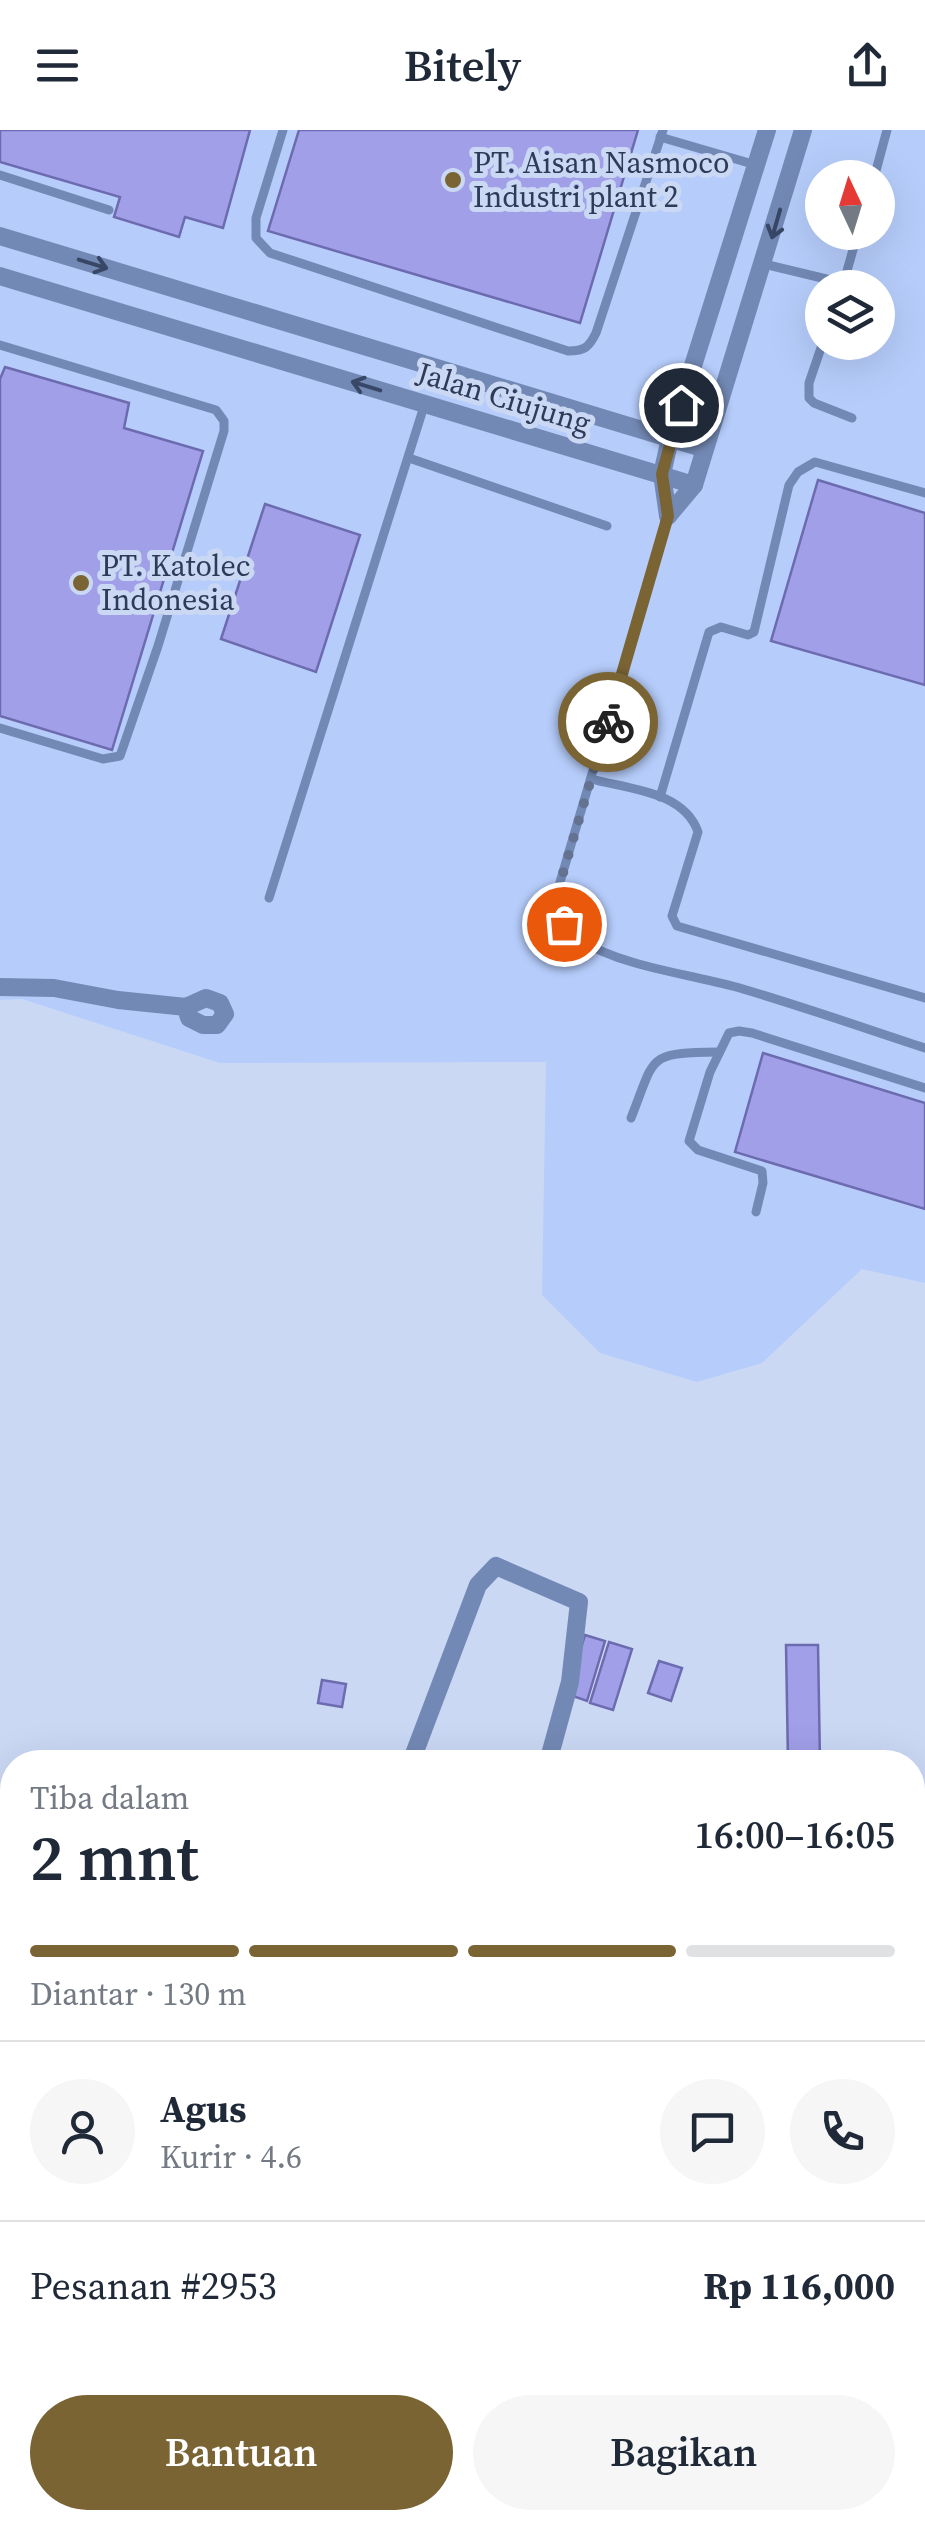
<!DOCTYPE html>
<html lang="id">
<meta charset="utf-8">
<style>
body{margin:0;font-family:"Source Serif 4",serif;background:#f6f6f7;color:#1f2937;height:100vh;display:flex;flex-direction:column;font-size:38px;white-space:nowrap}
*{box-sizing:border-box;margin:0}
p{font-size:32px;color:#747a83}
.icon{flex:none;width:55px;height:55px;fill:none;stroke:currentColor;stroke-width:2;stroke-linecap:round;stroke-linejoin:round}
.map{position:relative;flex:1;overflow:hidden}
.side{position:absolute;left:0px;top:1620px;width:925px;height:780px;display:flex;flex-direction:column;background:#fff;border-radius:40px 40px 0 0;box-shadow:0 10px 40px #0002}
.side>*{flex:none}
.needle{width:65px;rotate:356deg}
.buttons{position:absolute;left:805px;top:30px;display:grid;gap:20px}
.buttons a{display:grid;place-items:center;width:90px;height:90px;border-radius:50%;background:#fff;box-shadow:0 10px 40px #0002;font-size:50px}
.pin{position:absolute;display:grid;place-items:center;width:85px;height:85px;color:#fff;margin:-42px;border:5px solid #fff;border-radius:50%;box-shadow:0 2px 10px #0007}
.courier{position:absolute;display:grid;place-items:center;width:100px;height:100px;margin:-50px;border:8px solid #7b6434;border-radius:50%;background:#fff;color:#222;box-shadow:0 2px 12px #0007}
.overview em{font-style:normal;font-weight:600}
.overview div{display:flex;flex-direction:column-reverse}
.overview{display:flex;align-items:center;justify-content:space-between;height:170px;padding:0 30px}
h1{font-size:65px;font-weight:600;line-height:75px}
.bar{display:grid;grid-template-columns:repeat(4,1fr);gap:15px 10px;align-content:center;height:120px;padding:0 30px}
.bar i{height:12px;border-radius:8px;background:#e0e1e3}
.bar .current{background:#7b6434}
.bar p{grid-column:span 4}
.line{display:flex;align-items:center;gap:25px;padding:0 30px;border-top:2px solid #e0e1e3}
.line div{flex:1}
.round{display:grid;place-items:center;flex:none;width:105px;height:105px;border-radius:52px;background:#f6f6f7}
.button{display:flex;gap:20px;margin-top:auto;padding:20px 30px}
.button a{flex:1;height:115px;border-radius:60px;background:#7b6434;color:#fff;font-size:40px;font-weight:600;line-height:115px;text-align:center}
.button a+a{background:#f6f6f7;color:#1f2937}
header{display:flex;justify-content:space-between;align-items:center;height:130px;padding:0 30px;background:#fff;font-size:45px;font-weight:600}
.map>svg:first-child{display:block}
</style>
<header><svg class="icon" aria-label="menu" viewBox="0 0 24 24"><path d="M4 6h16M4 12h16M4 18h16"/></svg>Bitely<svg class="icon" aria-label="share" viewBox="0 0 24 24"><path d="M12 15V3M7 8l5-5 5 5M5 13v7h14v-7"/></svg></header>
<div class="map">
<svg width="925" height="2400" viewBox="0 0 925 2400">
<rect width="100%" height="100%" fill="#cad8f4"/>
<path fill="#b6cdfb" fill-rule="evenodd" d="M0 0H925V1153L862 1139 762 1233 697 1252 600 1223 542 1165 546 932 220 933 22 869 0 870ZM822 48H878V102H822ZM822 158H878V212H822Z"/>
<g fill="#a09fe8" stroke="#6d6baf" stroke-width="2.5">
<path d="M0 0H250L223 98 185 87 179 107 114 87 120 67 0 32Z"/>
<path d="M299 0H638L580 193 268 101Z"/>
<path d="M5 237 129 273 124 298 203 321 112 620 0 586V249Z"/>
<path d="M818 350 925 383V555L771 511Z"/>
<path d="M265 374 360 405 316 542 221 509Z"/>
<path d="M763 923 925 973V1079L735 1022Z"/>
<path d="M585 1505 605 1511 587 1571 567 1564Z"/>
<path d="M609 1512 632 1519 613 1580 590 1573Z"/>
<path d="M786 1515H818L820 1632H788Z"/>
<path d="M659 1531 682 1538 671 1571 648 1563Z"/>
<path d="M322 1550 346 1554 342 1577 318 1573Z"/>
<path d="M312 1622 329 1632H305Z"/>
<path d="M0 1714 12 1721V1728L2 1744Z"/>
<path d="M912 1735 925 1743V1826L912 1818Z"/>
<path d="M923 1945 925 1993 912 2013V1961Z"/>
<path d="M925 2099V2159L912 2178V2117Z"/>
<path d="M918 2291 925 2295V2318L912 2310V2300Z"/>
<path d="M0 2295 12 2301V2320L0 2315Z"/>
<path d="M0 2319 12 2325 8 2335 0 2331Z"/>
<path d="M912 2326 925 2333V2345L912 2337Z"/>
<path d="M0 2338 12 2344V2363L0 2356Z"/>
<path d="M912 2356 925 2364 921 2377 912 2372Z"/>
<path d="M0 2357 12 2363V2388H19L16 2393 0 2385Z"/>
<path d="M813 2388H821L831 2393 827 2400H822L809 2393Z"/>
<path d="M847 2388H849L869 2400H850L842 2395Z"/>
</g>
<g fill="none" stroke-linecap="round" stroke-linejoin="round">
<g stroke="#7389b5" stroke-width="9">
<path d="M283 0 256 88V108L270 123 568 221C585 221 589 217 596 203L663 0"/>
<path d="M660 7 756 35"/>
<path d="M0 45 109 80"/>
<path d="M874 48 887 0"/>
<path d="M764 134 843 153"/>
<path d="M843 155 858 102"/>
<path d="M823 212 809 253V268L814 273 852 288"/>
<path d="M0 215 216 280 224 291V301L158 516 120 626 103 629 0 598"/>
<path d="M409 328 607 396"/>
<path d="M668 386 558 759C558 783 562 798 582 811 623 837 696 845 743 859 804 877 864 898 925 918"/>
<path d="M591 649C628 659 684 661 698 702L672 786 677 796 925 868"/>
<path d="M660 667 709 502 721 497 748 505 754 502 789 355 798 342 815 332 925 363"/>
<path d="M269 768 425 273"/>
<path d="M631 988C656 925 646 923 718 922"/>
<path d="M756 1082 763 1053 762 1041 698 1020 689 1011 710 942 729 903 739 901 752 903 925 958"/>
<path d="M912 1935 925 1917"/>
</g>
<g stroke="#7389b5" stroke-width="18">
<path d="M0 106 705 319"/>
<path d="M0 146 694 355"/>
<path d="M668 386 694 355 803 0"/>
<path d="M668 386 662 344 670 309 767 0"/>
<path d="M0 857 54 858 118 870 186 877 206 868 220 873 225 884 217 895H203L189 888 186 877"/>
<path d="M411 1632 478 1455 496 1436 579 1472 570 1552 548 1632"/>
<path d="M0 1688 12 1674"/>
<path d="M0 1936 7 1918 12 1915"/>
<path d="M0 1958 12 1963"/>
<path d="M0 1991 12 1996"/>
<path d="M912 2201 925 2204"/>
<path d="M912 2224 925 2226"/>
<path d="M155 2400 158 2388"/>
<path d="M236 2400 240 2388"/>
<path d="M260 2400 268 2388"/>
<path d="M351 2400 358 2388"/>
<path d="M451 2400 457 2388"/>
</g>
</g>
<defs><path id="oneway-shaft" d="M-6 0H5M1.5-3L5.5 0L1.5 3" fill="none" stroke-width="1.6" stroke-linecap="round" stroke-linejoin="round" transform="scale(2.5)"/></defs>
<g stroke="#384766">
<use href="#oneway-shaft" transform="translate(776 94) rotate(106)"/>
<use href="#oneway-shaft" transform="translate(93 134) rotate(17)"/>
<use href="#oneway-shaft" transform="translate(366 256) rotate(-163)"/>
</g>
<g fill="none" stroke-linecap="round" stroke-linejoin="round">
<path stroke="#65728f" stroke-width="10" stroke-dasharray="0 18" d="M564 794 558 782V760L608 592"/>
<path stroke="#7b6434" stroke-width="12" d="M608 592 668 386 662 344 681 275"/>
</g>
<g fill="#7b6434" stroke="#cad8f4" stroke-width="4">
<circle cx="453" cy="50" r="10"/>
<circle cx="81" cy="453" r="10"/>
</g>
<g text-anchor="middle" stroke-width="10" stroke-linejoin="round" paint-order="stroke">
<g font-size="30" fill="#2e3b58" stroke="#cad8f4" text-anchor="start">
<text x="473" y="43">PT. Aisan Nasmoco<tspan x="473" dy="34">Industri plant 2</tspan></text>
<text x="101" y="446">PT. Katolec<tspan x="101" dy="34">Indonesia</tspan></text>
</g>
<g font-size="30" fill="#2e3b58" stroke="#cad8f4">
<text transform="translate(504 268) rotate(17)" y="10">Jalan Ciujung</text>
</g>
</g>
</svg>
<div class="buttons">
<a><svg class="needle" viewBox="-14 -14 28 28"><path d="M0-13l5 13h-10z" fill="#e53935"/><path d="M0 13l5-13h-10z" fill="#747a83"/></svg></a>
<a><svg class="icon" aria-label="layers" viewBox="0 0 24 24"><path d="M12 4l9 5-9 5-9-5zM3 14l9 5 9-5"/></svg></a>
</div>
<div class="pin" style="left:564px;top:794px;background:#ea580c"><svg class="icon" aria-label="bag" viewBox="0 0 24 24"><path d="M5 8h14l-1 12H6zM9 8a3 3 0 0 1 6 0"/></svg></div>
<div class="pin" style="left:681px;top:275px;background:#1f2937"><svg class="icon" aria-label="home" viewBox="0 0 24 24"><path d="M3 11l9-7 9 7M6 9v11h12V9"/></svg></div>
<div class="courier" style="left:608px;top:592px"><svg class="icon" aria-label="bike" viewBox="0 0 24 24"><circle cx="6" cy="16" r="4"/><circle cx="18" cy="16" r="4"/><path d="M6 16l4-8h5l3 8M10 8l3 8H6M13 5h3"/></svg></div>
<section class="side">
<div class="overview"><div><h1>2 mnt</h1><p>Tiba dalam</p></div><em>16:00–16:05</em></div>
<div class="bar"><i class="current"></i><i class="current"></i><i class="current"></i><i></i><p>Diantar · 130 m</p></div>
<div class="line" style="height:180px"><a class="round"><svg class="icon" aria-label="person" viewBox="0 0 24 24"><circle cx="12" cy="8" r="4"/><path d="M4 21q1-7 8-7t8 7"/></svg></a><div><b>Agus</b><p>Kurir · 4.6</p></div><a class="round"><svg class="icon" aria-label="chat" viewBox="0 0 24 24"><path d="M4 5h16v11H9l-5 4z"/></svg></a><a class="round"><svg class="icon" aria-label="phone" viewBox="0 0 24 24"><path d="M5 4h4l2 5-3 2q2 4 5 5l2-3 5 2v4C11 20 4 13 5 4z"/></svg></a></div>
<div class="line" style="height:130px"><div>Pesanan #2953</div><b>Rp 116,000</b></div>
<div class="button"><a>Bantuan</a><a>Bagikan</a></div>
</section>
</div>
